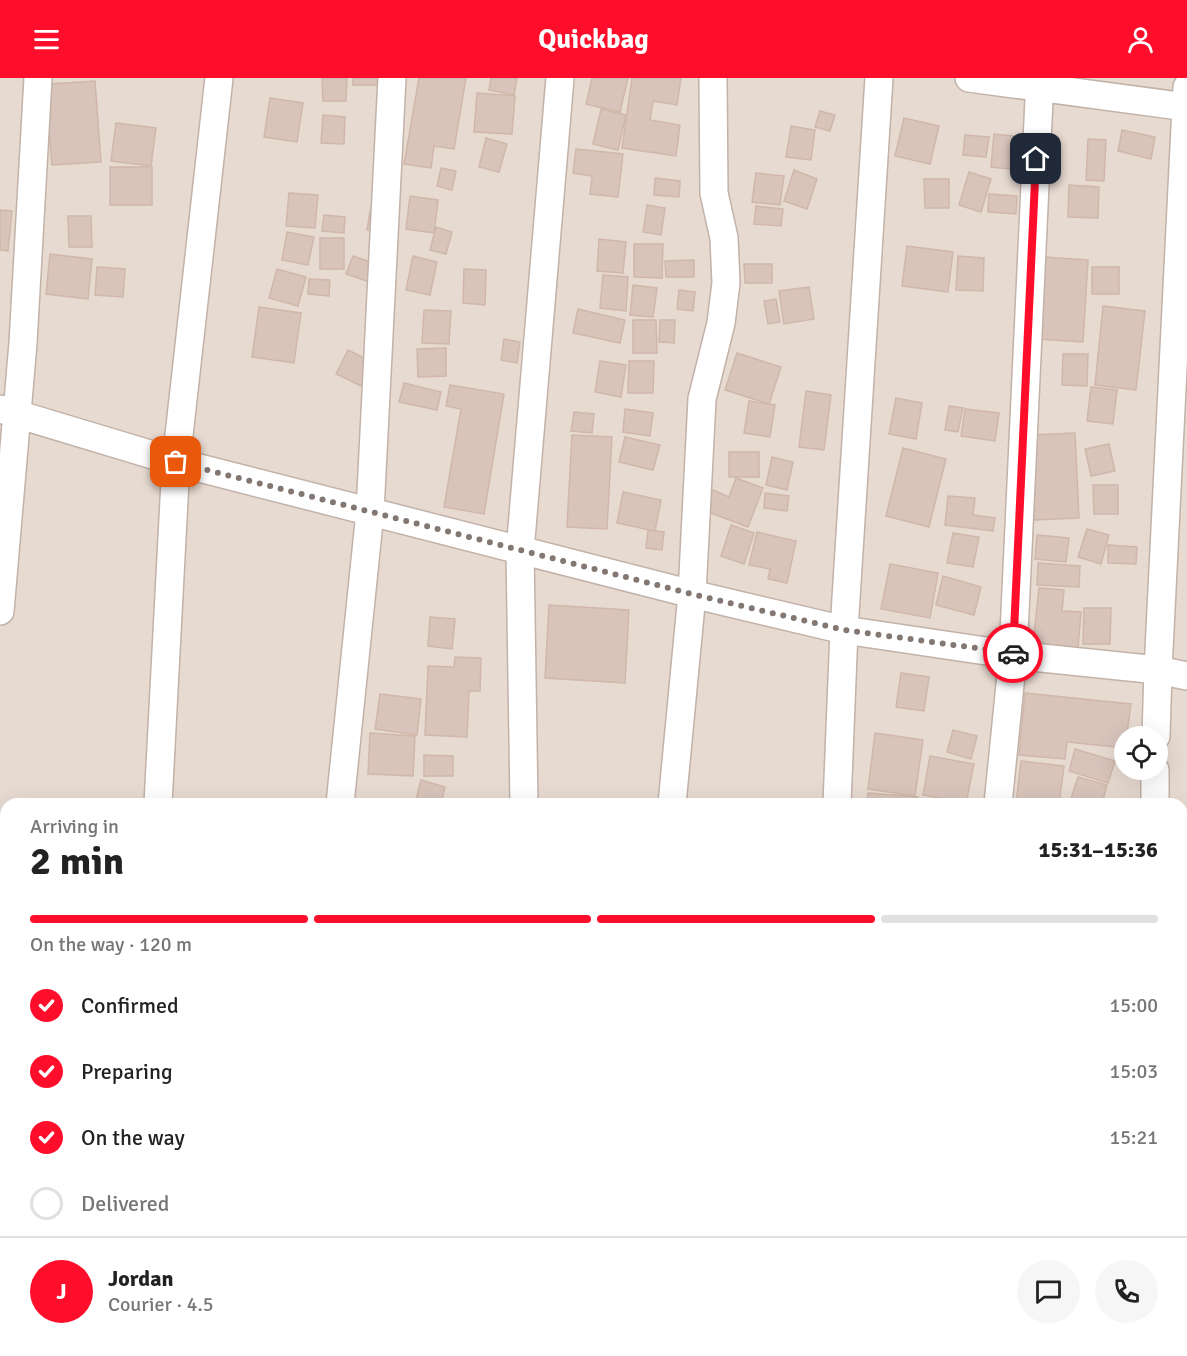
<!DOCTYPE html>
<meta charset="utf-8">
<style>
body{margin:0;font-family:Signika,sans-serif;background:#f6f6f6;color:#222;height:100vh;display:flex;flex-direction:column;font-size:22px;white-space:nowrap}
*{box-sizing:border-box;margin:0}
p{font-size:20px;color:#767676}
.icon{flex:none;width:33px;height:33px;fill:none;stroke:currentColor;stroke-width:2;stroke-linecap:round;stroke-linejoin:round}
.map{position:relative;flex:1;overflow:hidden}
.side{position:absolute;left:0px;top:720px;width:1188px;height:558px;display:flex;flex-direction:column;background:#fff;border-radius:18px 18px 0 0;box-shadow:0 6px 24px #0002}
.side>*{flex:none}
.buttons{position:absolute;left:1114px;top:648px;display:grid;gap:12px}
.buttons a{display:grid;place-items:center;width:54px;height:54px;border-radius:50%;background:#fff;box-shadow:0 6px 24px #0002;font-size:30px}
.pin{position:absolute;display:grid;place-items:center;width:51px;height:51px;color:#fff;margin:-26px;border-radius:12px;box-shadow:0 3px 9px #0006}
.courier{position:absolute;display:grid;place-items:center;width:60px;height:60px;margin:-30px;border:4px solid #ff0e2c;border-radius:50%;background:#fff;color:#222;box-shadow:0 2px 8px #0007}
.summary em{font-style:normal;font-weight:800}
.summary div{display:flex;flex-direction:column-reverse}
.summary{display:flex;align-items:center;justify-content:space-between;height:102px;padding:0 30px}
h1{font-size:39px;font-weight:800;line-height:45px}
.bar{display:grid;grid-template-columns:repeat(4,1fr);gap:9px 6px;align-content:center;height:72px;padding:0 30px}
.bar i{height:8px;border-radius:4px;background:#e0e0e0}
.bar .active{background:#ff0e2c}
.bar p{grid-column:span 4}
.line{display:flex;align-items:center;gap:15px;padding:0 30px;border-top:2px solid #e0e0e0}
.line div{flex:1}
.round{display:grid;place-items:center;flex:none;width:63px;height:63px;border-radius:32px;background:#f6f6f6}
ol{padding:0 30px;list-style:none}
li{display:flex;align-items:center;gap:18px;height:66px}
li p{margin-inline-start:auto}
li .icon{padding:6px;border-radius:50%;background:#ff0e2c;color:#fff;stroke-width:4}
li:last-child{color:#767676}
li i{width:33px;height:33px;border:3px solid #e0e0e0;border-radius:50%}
header{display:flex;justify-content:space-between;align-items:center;height:78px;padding:0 30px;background:#ff0e2c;color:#fff;font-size:27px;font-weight:800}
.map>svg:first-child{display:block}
</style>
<header><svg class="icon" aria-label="menu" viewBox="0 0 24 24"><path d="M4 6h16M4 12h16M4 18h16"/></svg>Quickbag<svg class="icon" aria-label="person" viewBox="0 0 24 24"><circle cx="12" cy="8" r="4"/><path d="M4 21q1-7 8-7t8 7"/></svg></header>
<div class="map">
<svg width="1187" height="1278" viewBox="0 0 1187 1278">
<rect width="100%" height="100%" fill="#f3eae3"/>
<path fill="#e7dad1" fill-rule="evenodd" d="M0 0H1187V1278H0ZM1125 658H1158V692H1125ZM6 726H1182V1272H6Z"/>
<g fill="#d8c4bb" stroke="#d0b7aa" stroke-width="1.5">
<path d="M322 0H347L346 23H323Z"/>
<rect x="353" y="0" width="25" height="7"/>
<path d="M419 0H466L454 71 434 68 431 90 404 86Z"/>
<path d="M491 0H517L514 17 489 12Z"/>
<path d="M592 0H628L620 34 586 26Z"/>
<path d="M632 0H681L677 27 653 23 650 42 680 47 676 78 622 70Z"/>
<path d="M95 3 101 84 52 87 48 40H51L49 6Z"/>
<path d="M477 15 515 18 512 56 474 54Z"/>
<path d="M270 20 303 25 297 64 264 59Z"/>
<path d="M601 31 626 37 618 72 593 66Z"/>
<path d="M820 33 835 37 830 53 815 49Z"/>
<path d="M323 37 345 39 344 66 321 65Z"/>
<path d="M904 40 939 48 930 86 895 78Z"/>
<path d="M116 45 156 50 151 88 111 83Z"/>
<path d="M791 48 815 52 811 82 786 79Z"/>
<path d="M1122 52 1155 59 1151 81 1118 73Z"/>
<path d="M994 56 1022 59 1018 92 991 89Z"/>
<path d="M965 57 989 59 986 79 963 77Z"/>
<path d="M486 60 507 66 499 94 479 89Z"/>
<path d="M1088 61 1106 62 1104 103 1086 102Z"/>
<path d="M576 71 623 76 618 119 590 116 592 98 573 95Z"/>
<rect x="110" y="89" width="42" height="38"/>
<path d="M441 90 456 93 452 112 437 108Z"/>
<path d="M794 92 817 101 807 131 784 123Z"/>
<path d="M969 94 991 101 981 134 959 127Z"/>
<path d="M756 95 784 98 780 127 752 124Z"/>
<path d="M655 100 680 103 679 119 654 117Z"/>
<path d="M924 101H949V130H925Z"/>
<path d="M1069 107 1099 109 1098 140 1068 139Z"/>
<path d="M289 115 318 117 315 150 286 148Z"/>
<path d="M989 116 1017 118 1016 136 988 134Z"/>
<path d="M410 118 438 122 434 155 406 151Z"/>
<path d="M647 127 665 130 661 157 643 154Z"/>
<path d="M756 128 783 131 781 148 754 146Z"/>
<path d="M0 132 12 133 8 173 0 172Z"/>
<path d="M370 133 382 135 379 154 367 152Z"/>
<path d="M324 137 345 139 344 155 322 153Z"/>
<path d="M68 138H91L92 169H69Z"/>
<path d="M436 149 452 154 446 176 430 172Z"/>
<path d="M287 154 314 159 308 187 282 182Z"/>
<rect x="320" y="160" width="24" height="31"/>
<path d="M599 161 626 164 623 195 597 193Z"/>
<path d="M634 166H663L662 200 634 199Z"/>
<path d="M907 168 953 174 948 214 902 208Z"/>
<path d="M50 176 92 181 88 221 46 216Z"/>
<path d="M353 178 376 186 370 204 346 196Z"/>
<path d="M413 178 437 184 430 217 406 212Z"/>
<path d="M958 178 984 180 983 213 956 212Z"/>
<path d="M1043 179 1088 182 1083 264 1038 261Z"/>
<path d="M694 182V199H666L665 183Z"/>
<path d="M744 186H772V205H745Z"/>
<path d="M97 189 125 191 123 219 95 217Z"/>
<rect x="1092" y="189" width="27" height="27"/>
<path d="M277 191 306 199 298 228 269 220Z"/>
<path d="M464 191 486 192 485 227 463 225Z"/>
<path d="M603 197 628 199 626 233 600 230Z"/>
<path d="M309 201 330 202 329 218 308 216Z"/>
<path d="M633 207 657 210 653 239 630 237Z"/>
<path d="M809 209 814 241 784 246 779 213Z"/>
<path d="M679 212 695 214 693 233 677 231Z"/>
<path d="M776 221 780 244 768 246 764 223Z"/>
<path d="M1103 228 1145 233 1136 312 1095 307Z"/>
<path d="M259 229 301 235 294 285 252 279Z"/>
<path d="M578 231 625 242 620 265 573 255Z"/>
<path d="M424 232 451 233 449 266 422 265Z"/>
<path d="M633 242H656L657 275H633Z"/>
<path d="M660 242H675L674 265 659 264Z"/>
<path d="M504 261 520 264 517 285 501 282Z"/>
<path d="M446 270V298L418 299 417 271Z"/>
<path d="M348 272 373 284 361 308 336 296Z"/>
<path d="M737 275 781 289 769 326 725 312Z"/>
<path d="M1063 276H1088L1087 308 1062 307Z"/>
<path d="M600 283 626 287 621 319 595 314Z"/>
<path d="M629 283H654L653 315H628Z"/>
<path d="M404 305 441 314 437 332 399 324Z"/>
<path d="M450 307 504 316 484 436 444 429 461 331 446 328Z"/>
<path d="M1091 309 1117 312 1113 346 1087 343Z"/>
<path d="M806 313 831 317 824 372 799 369Z"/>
<path d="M896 320 922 325 916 361 889 356Z"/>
<path d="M749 323 775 327 770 359 744 355Z"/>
<path d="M949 328 963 330 958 354 945 352Z"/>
<path d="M625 331 653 335 650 358 623 354Z"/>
<path d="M965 331 999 335 995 363 961 358Z"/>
<path d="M574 334 594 336 592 355 571 353Z"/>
<path d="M1075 355 1079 440 1034 442 1030 357Z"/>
<path d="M572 357 612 359 607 451 567 449Z"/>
<path d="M625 359 660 367 653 392 619 384Z"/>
<path d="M1109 366 1115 393 1091 398 1085 371Z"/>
<path d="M903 370 946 381 929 449 886 438Z"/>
<rect x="729" y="374" width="30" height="25"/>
<path d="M772 379 793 384 787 412 766 407Z"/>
<path d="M736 400 763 410 748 449 706 433 713 412 729 419Z"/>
<path d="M1093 407H1118V436H1094Z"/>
<path d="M623 414 661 422 655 453 617 445Z"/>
<path d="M765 415 789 418 787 433 764 430Z"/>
<path d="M948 418 975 420 973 437 995 440 993 453 945 447Z"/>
<path d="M731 447 754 455 744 486 721 478Z"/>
<path d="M1087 451 1109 457 1101 486 1078 479Z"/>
<path d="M648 452 664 454 662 472 646 470Z"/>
<path d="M757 454 796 463 787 505 768 501 770 491 749 487Z"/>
<path d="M953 455 979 459 973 489 947 485Z"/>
<path d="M1037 457 1069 460 1066 484 1035 481Z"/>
<path d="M1108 467 1137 469 1136 486 1108 485Z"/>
<path d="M1038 485 1080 488 1079 509 1037 507Z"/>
<path d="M890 486 938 495 930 540 881 531Z"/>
<path d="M943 498 981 509 974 537 936 527Z"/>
<path d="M1039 510 1064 512 1062 533 1081 534 1078 570 1033 566Z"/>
<path d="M549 527 629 532 625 605 545 600Z"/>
<path d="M1084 530H1111L1110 566H1083Z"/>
<path d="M430 539 455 541 452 571 428 568Z"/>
<path d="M455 579 481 580 480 613H469L467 659 425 657 428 588 454 589Z"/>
<path d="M901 595 929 599 924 633 896 629Z"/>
<path d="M1025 615 1131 626 1125 670 1067 664 1065 681 1019 677Z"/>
<path d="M380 616 421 621 417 657 375 651Z"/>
<path d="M953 652 977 658 971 681 947 674Z"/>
<path d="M370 655 415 658 413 698 368 696Z"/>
<path d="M875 655 923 662 915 718 868 711Z"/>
<path d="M1075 671 1115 683 1108 705 1069 693Z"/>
<path d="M424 677 453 678V698H424Z"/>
<path d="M930 678 974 686 966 725 923 717Z"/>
<path d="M1021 683 1064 688 1059 726H1016Z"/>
<path d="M1078 699 1107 707 1102 726H1089L1071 721Z"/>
<path d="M421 702 445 709 441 726H415Z"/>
<path d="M868 715 918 719 917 726H867Z"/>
<path d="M1187 861V875L1182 873Z"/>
<path d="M1184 902H1187V920L1182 919Z"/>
<path d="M1182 981 1187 982V1003L1182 1002Z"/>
<path d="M1182 1025 1187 1026V1053L1182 1051Z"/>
<path d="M1182 1105H1187V1136L1182 1135Z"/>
<path d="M1182 1139 1187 1141V1170L1182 1168Z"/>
<path d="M1182 1185 1187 1186V1261L1182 1260Z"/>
<path d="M1182 1266 1187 1268V1278H1166L1168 1272H1182Z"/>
<path d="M245 1272H295L294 1278H244Z"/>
<path d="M328 1272H366V1277Z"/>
<path d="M389 1272H427L445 1276V1278H388Z"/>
<path d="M830 1272H903L930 1278H828Z"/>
<path d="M1139 1272H1165L1164 1278H1138Z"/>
</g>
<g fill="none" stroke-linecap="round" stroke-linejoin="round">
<defs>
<g id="minor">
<path d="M969 0 1187 29"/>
<path d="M0 331 176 384 692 516 844 552 1013 577 1158 592 1187 598"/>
<path d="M0 533 23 265 38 0"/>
<path d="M1156 658 1158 592 1187 9"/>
<path d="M158 726 176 384 219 0"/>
<path d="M340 726 370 434 392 0"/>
<path d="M524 726 520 473 560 0"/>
<path d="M672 726 692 516 702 321 721 245 726 205 724 160 714 115 713 0"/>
<path d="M837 726 844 552 879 0"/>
<path d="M998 726 1013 577 1040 0"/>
<path d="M1155 726V692"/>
<path d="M0 819 6 820"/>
<path d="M140 1278V1272"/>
<path d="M309 1278V1272"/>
<path d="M484 1278V1272"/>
<path d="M626 1278V1272"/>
<path d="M815 1278V1272"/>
<path d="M946 1278 947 1272"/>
<path d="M1118 1278 1119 1272"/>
</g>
</defs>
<use href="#minor" stroke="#c2b2a8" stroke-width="30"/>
<use href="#minor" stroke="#fff" stroke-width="27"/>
</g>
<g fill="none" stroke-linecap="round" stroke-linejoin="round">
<path stroke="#827771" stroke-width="6" stroke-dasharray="0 10.8" d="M176 384 692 516 844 552 1013 575"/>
<path stroke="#ff0e2c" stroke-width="8" d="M1013 575 1036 81"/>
</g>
</svg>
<div class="buttons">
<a><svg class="icon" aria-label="locate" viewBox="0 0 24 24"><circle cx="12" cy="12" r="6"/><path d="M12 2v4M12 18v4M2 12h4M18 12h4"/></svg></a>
</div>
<div class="pin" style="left:176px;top:384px;background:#ea580c"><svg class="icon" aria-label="bag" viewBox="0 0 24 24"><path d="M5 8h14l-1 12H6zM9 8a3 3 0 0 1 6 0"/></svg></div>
<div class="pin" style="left:1036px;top:81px;background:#1f2937"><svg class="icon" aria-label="home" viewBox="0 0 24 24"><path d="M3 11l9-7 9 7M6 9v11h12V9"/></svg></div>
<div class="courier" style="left:1013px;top:575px"><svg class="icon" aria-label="car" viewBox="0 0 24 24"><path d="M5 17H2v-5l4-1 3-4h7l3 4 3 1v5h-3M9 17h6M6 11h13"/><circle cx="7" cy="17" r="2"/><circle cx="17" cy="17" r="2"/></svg></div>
<section class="side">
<div class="summary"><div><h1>2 min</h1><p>Arriving in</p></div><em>15:31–15:36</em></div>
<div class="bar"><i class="active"></i><i class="active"></i><i class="active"></i><i></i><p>On the way · 120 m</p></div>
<ol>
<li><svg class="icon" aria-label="check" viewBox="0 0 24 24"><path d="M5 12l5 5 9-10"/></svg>Confirmed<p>15:00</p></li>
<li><svg class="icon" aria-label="check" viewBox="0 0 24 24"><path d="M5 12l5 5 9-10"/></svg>Preparing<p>15:03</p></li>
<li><svg class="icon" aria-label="check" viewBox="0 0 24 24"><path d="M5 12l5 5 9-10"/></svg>On the way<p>15:21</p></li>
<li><i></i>Delivered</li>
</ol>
<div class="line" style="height:108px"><b class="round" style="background:#ff0e2c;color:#fff">J</b><div><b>Jordan</b><p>Courier · 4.5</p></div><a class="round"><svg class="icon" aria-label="chat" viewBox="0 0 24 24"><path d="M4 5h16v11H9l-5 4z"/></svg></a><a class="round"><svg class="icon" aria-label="phone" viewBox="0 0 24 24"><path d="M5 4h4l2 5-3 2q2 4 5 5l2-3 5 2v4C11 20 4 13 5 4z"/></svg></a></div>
</section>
</div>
